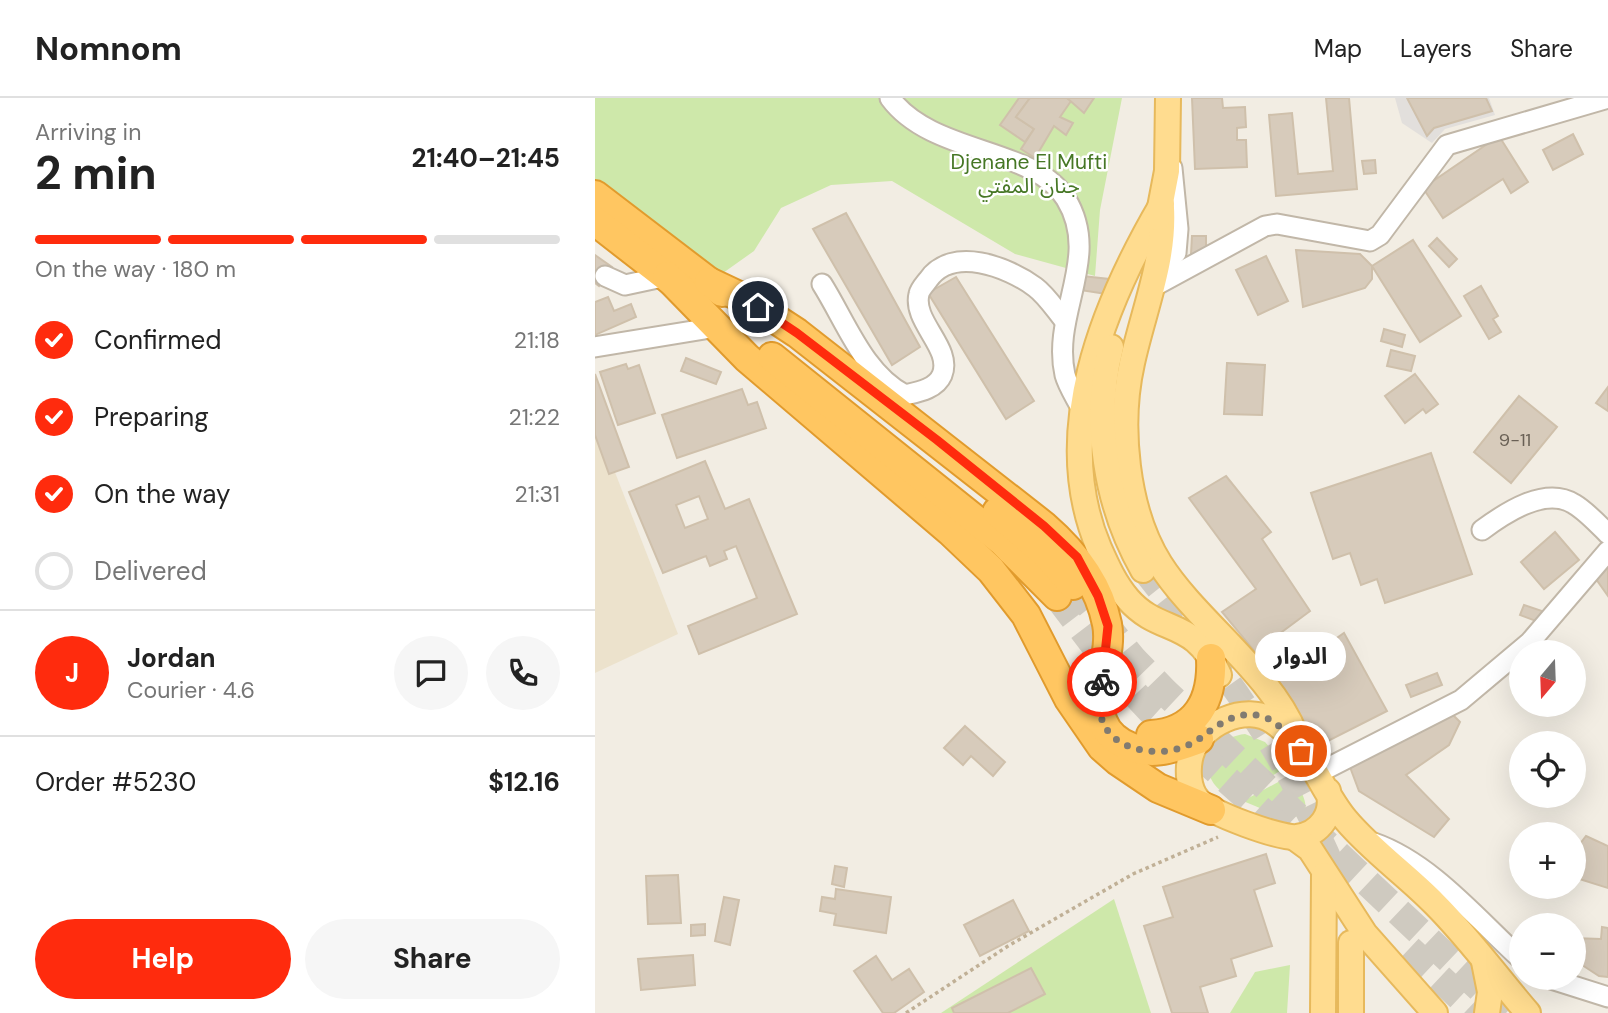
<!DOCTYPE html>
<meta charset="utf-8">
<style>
body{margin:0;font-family:"DM Sans","Noto Sans Arabic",sans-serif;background:#f6f6f6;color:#222;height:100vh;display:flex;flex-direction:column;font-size:26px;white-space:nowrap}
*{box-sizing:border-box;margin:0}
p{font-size:23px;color:#767676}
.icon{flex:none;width:38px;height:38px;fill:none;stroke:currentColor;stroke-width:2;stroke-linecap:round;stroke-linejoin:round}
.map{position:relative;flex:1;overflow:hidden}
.sheet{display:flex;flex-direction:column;background:#fff;width:595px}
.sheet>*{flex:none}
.needle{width:46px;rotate:199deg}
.buttons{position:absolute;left:914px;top:542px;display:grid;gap:14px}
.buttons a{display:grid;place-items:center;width:77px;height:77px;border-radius:50%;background:#fff;box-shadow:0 7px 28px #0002;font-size:35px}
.pin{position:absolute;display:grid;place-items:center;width:60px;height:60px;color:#fff;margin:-30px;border:4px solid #fff;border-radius:50%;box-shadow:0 2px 7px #0007}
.courier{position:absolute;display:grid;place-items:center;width:70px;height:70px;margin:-35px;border:5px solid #ff2b0d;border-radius:50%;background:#fff;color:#222;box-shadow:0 2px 9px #0007}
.bubble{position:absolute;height:49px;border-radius:24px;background:#fff;box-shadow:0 7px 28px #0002;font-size:23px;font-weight:700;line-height:49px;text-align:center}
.summary em{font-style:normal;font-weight:700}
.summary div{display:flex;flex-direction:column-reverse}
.summary{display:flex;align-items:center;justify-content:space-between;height:119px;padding:0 35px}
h1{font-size:46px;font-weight:700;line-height:52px}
.bar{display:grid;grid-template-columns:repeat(4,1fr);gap:10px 7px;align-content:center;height:84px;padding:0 35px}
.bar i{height:9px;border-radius:5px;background:#e0e0e0}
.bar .current{background:#ff2b0d}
.bar p{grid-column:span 4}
.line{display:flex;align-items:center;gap:18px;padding:0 35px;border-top:2px solid #e0e0e0}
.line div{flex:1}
.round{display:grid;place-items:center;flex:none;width:74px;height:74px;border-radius:37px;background:#f6f6f6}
ol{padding:0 35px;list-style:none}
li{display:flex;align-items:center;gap:21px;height:77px}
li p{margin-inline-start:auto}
li .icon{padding:7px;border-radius:50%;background:#ff2b0d;color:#fff;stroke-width:4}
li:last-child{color:#767676}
li i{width:38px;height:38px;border:4px solid #e0e0e0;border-radius:50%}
.primary-button{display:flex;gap:14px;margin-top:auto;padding:14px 35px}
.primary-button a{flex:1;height:80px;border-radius:42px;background:#ff2b0d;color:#fff;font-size:28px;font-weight:700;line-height:80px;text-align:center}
.primary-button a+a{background:#f6f6f6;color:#222}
header{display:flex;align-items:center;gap:42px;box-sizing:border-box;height:98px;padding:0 35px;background:#fff;border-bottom:2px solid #e0e0e0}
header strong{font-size:33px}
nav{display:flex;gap:38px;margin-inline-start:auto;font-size:24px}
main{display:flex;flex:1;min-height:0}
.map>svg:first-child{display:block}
</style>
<header>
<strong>Nomnom</strong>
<nav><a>Map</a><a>Layers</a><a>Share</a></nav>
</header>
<main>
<section class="sheet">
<div class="summary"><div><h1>2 min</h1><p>Arriving in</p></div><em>21:40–21:45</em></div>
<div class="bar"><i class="current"></i><i class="current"></i><i class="current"></i><i></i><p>On the way · 180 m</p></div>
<ol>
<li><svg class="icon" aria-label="check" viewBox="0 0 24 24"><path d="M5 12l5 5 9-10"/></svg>Confirmed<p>21:18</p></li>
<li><svg class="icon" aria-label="check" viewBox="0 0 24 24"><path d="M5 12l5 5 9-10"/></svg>Preparing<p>21:22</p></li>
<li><svg class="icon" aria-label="check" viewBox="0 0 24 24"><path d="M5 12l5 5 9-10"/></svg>On the way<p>21:31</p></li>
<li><i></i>Delivered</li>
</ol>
<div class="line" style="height:126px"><b class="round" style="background:#ff2b0d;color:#fff">J</b><div><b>Jordan</b><p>Courier · 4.6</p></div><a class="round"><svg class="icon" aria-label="chat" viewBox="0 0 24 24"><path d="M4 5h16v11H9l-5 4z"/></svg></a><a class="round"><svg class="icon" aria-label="phone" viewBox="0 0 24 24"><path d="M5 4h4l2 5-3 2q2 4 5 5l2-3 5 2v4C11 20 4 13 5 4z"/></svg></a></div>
<div class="line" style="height:91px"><div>Order #5230</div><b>$12.16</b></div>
<div class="primary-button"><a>Help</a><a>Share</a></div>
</section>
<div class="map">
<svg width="1013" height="915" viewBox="0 0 1013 915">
<rect width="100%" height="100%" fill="#f2ede3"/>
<path fill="#ece2cc" d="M0 323 83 536 0 575Z"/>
<g fill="#cee8aa">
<path d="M0 0H527L505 112 500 178 420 156 297 83 236 87 186 110 159 153 128 175 0 83Z"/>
<path d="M650 636 670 644 691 669 641 701C598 686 609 641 650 636Z"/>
<path d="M696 677C703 687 725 719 696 719 681 719 662 708 648 703Z"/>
<path d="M519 801 556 915H346Z"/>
<path d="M695 867 692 915H635L660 874Z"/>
</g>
<path fill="#e2dfdc" d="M800 0H894L900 17 850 31 837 45 807 25Z"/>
<g fill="#d7cbbb" stroke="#cfc0ab" stroke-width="2" fill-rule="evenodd">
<path d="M424 0H435L421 19 439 31 430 44 405 27Z"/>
<path d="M435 0H472L476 3 465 19 478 25 471 37 459 28 440 60 426 51 439 31 421 19Z"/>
<path d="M472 0H499L489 15Z"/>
<path d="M597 0H627L628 10 650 9 651 29 642 30V42H651L652 69 600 71Z"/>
<path d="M731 0H754L762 91 681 98 674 17 697 15 703 76 738 73Z"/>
<path d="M812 0H891L897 13 839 30 832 38Z"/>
<path d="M978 36 988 56 958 72 948 52Z"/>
<path d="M904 38 933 84 916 95 908 81 848 120 828 90Z"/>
<path d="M780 62 781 75 769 76 767 63Z"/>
<path d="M251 115 325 249 297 267 218 131Z"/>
<path d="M597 138H611V156H596Z"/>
<path d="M842 140 862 161 854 169 834 148Z"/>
<path d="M818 142 866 218 825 244 777 168Z"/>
<path d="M701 152 765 156 777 168V181L770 190 708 209Z"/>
<path d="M0 157 17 169 4 188 0 185Z"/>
<path d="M671 158 693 203 663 217 641 172Z"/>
<path d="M487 178 514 181 512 196 485 192Z"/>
<path d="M361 179 439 303 411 321 333 195Z"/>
<path d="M886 188 903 218 898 221 906 234 894 241 869 198Z"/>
<path d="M13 199 19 213 36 206 41 219 0 237V204Z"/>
<path d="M789 231 810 237 807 249 786 243Z"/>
<path d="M796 252 820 258 816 273 792 268Z"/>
<path d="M91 260 126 274 121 286 86 273Z"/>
<path d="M632 265 670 267 667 317 629 316Z"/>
<path d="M31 266 33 271 44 267 60 315 23 327 5 274Z"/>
<path d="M0 276 34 369 14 376 0 337Z"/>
<path d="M820 276 843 306 831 315 828 311 810 325 790 298Z"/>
<path d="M1013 289V313L1001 305Z"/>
<path d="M147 291 153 307 162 304 171 330 82 360 67 317Z"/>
<path d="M924 298 962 329 916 385 879 354Z"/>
<path d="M836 355 877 476 790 505 782 481 766 487 755 455 738 461 716 395Z"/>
<path d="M110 363 130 411 154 401 202 516 104 556 93 528 162 500 141 448 129 453 132 461 115 468 111 458 68 475 34 394ZM104 398 113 421 90 430 81 407Z"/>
<path d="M631 378 676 434 667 441 715 513 660 554 627 514 661 491 594 400Z"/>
<path d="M960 434 984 462 949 491 926 464Z"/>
<path d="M1013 468V498L1001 481Z"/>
<path d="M929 507 953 515 949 526 925 517Z"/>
<path d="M749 535 792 613 723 648 676 586Z"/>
<path d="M842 575 847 587 816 599 811 587Z"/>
<path d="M855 614 865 624 854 647 811 677 854 721 839 739 764 693 755 669Z"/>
<path d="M370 628 410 664 398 678 376 658 368 667 349 650Z"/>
<path d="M991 738 1013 748V790L978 779V743L984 747Z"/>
<path d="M671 756 680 785 659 792 677 848 636 861 641 878 605 889 613 915H577L549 828 578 819 568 789Z"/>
<path d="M240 768 252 770 249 789 237 786Z"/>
<path d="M83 777 86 825 53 826 51 778Z"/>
<path d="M241 791 296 799 291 835 239 827 241 816 225 813 227 799 240 801Z"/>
<path d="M129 799 144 802 135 847 120 843Z"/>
<path d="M418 802 434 833 385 858 369 827Z"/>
<path d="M110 826V837L96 838V827Z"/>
<path d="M1007 829 1013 830V879L1004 878 978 861V840L1006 841Z"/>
<path d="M98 857 100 887 46 892 43 861Z"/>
<path d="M281 858 297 882 314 871 329 894 299 915H288L259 873Z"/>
<path d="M436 870 450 896 413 915H359L357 910Z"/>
</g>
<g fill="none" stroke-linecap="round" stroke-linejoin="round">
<path stroke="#cfcac0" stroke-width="24" stroke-dasharray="24 12" stroke-linecap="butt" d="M548 472C611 551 670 625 714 717 725 740 737 762 744 786"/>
<g stroke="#cfcac0" stroke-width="28" stroke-dasharray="28 14" stroke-linecap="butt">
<path d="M478 487 538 561 570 594 911 915"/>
<path d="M462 498 523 578 559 616 698 741"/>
<path d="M814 851 882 915"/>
</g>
<defs>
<g id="minor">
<path d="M295 0C337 57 440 49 471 101 507 160 456 215 470 277 473 288 481 300 486 310"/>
<path d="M561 176 581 155 583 131 577 70"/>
<path d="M10 178 30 187 72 178"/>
<path d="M227 186C251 224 269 276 310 297 323 294 341 291 347 277 358 250 317 224 324 196 325 191 330 186 333 182 357 147 413 169 440 189 451 197 460 211 469 222"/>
<path d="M556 190 670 128 682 126 775 143 785 137 852 47 1013 0"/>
<path d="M0 249 122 229"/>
<path d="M887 432C910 415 950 388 979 406 991 413 1003 426 1013 436"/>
<path d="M723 675 866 602 935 544 1013 453"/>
<path d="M779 745C836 765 882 821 926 861"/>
<path d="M953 880 1013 899"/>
</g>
<g id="major">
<path d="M567 106C508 207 455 335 504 450 512 468 520 486 533 501 565 538 600 519 624 577"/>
<path d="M567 110C570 163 548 214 537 265 523 327 531 412 565 466 601 523 676 574 700 636"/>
<path d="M563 120 572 73 573 0"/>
<path d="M516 249C497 323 511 407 548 472"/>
<path d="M733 693C740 715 725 736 702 739 686 741 614 715 603 702 593 691 592 671 596 657 605 626 651 604 679 624 714 648 725 691 751 722 777 753 812 777 840 806 874 840 902 879 933 915"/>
<path d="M700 740 715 751 770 836 840 915"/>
<path d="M756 845V915"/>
<path d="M889 864 895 894 892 915"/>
<path d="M728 915 729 777"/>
</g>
<g id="highway">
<path d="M0 97 127 194"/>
<path d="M0 123 86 190"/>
<path d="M72 178 152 260 355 433 396 472 431 517 474 601 507 649 523 663 563 690 616 712"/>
<path d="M114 184 150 201 202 235 449 428C479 454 504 485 512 526 520 565 482 619 527 645 554 660 577 651 604 641"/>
<path d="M177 259 407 443 462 498"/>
<path d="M402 414 450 455 478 487"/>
<path d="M556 637C602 634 618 602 616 560"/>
</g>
</defs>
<use href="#minor" stroke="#c1b7a8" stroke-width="23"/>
<use href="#major" stroke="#e7b95c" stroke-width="28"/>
<use href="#highway" stroke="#e19b2d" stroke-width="32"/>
<path stroke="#c0b096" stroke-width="3.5" stroke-dasharray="3.5 3.5" stroke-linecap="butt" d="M311 915 413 848 538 776 623 739"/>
<use href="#minor" stroke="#fff" stroke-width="19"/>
<use href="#major" stroke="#ffdc8f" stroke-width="24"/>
<use href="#highway" stroke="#ffc661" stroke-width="28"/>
</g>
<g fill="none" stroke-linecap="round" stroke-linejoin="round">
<path stroke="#817b71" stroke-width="7" stroke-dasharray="0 12.6" d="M507 584C503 606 502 627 522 642 545 658 581 657 604 641 623 627 640 612 666 618 683 622 696 641 706 653"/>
<path stroke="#ff2b0d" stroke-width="9" d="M163 209 202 235 342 342 449 428 482 459 503 498 513 528 507 584"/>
</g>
<g text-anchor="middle" stroke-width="5" stroke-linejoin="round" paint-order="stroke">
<g font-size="18" fill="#696055">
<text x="920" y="348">9-11</text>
</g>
<g font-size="21" fill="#467725" stroke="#fff">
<text x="434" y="71">Djenane El Mufti<tspan x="434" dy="24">جنان المفتي</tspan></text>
</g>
</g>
</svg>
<div class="buttons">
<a><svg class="needle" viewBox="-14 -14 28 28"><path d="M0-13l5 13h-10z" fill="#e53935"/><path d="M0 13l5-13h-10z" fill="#767676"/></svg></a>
<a><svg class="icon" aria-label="locate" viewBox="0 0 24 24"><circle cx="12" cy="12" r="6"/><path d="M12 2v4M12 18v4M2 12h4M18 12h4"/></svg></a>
<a>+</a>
<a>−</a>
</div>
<div class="pin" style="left:706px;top:653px;background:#ea580c"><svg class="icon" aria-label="bag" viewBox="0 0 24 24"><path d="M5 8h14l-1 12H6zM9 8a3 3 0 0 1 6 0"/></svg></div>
<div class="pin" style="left:163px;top:209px;background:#1f2937"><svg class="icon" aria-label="home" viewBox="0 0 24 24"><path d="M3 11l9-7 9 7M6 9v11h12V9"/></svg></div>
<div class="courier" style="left:507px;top:584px"><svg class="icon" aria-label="bike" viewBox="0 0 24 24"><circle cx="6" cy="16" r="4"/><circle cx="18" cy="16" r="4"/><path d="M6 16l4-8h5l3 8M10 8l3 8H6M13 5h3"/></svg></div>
<div class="bubble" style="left:660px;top:534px;width:91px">الدوار</div>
</div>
</main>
